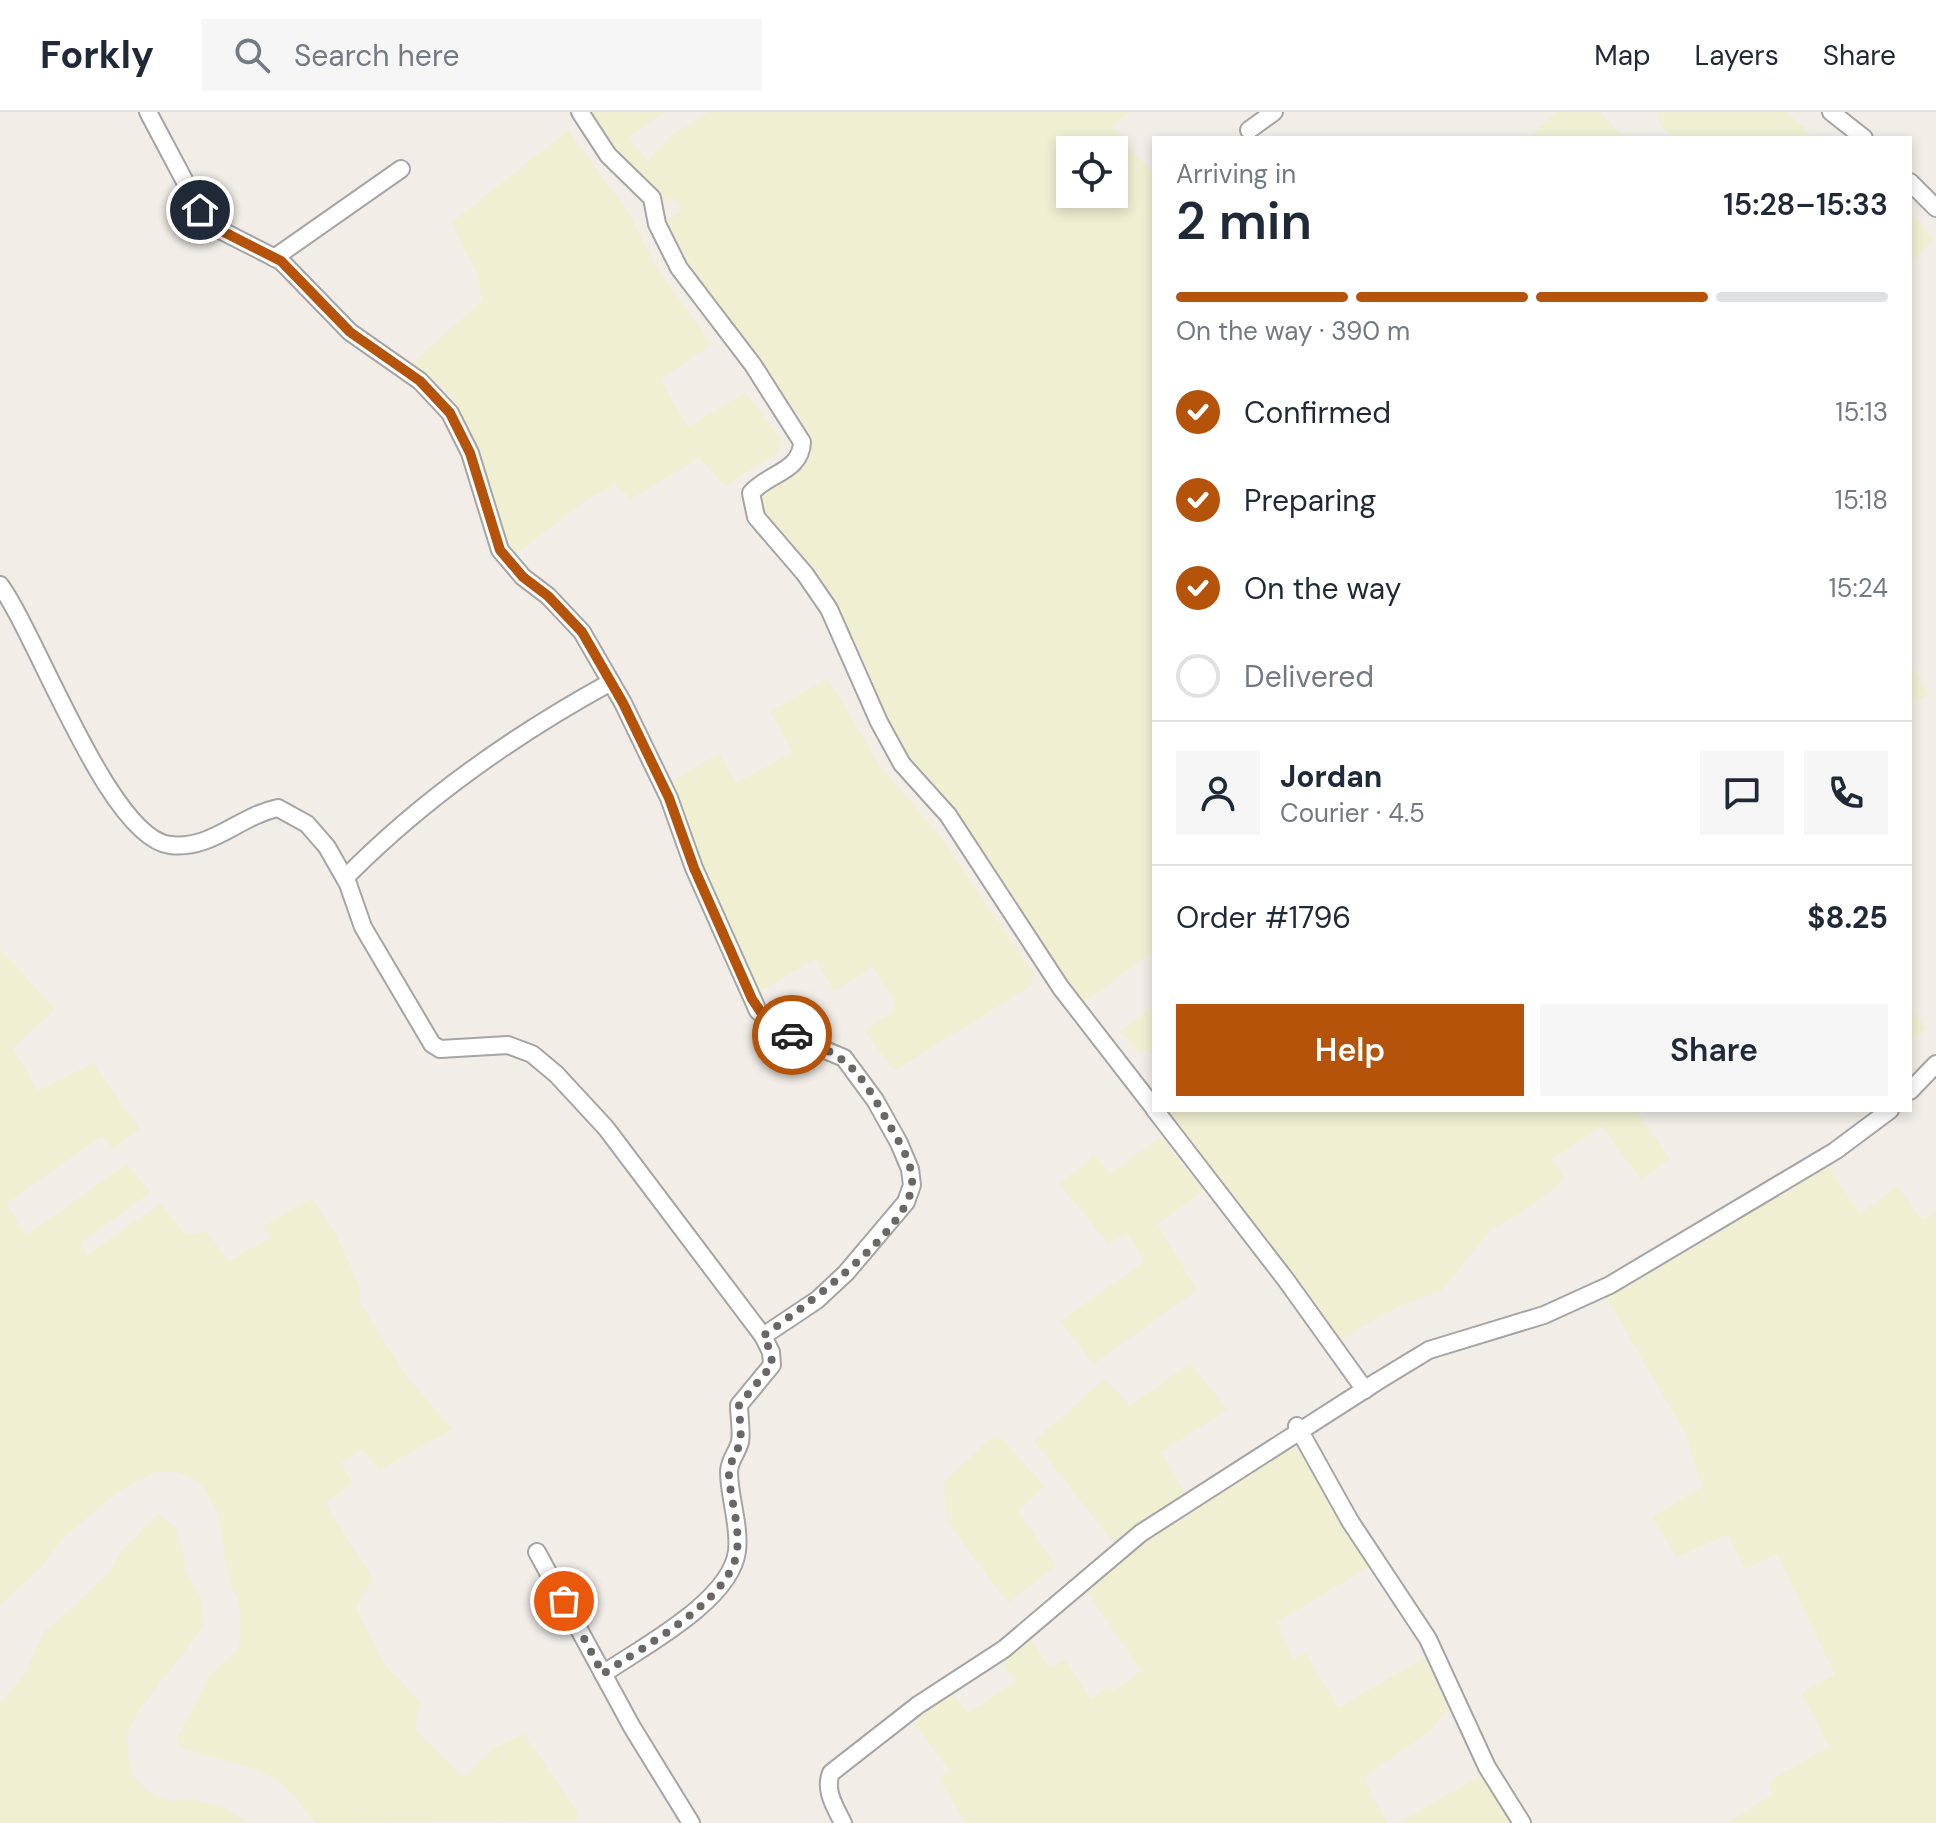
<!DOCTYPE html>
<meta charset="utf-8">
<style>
body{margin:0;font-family:"DM Sans",sans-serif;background:#f6f6f7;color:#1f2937;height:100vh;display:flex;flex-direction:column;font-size:30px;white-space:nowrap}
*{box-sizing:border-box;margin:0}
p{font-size:26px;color:#747a83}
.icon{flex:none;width:44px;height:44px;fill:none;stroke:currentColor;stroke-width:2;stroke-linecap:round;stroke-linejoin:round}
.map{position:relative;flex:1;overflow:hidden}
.sheet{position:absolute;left:1152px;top:24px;width:760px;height:976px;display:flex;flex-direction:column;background:#fff;border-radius:0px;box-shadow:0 4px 12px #0003}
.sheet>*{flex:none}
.buttons{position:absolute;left:1056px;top:24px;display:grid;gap:16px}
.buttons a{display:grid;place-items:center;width:72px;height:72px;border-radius:0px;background:#fff;box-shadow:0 4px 12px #0003;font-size:40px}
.pin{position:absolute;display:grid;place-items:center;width:68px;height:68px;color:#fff;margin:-34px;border:4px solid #fff;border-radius:50%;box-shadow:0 2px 8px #0007}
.courier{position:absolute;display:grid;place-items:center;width:80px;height:80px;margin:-40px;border:6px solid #b45309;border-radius:50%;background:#fff;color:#222;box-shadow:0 2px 10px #0007}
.overview em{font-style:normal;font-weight:600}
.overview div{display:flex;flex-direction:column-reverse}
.overview{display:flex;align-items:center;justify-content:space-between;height:136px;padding:0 24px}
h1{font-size:52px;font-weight:600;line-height:60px}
.bar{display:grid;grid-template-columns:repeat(4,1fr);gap:12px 8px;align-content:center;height:96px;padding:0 24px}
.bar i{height:10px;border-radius:6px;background:#e0e1e3}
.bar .active{background:#b45309}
.bar p{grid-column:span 4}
.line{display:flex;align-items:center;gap:20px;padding:0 24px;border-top:2px solid #e0e1e3}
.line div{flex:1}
.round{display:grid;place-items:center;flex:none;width:84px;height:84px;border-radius:0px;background:#f6f6f7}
ol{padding:0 24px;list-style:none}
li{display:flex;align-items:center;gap:24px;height:88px}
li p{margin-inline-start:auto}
li .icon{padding:8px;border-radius:50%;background:#b45309;color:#fff;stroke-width:4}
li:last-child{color:#747a83}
li i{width:44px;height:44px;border:4px solid #e0e1e3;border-radius:50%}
.action{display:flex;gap:16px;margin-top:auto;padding:16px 24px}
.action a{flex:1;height:92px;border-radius:0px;background:#b45309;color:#fff;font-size:32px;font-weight:600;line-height:92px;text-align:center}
.action a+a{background:#f6f6f7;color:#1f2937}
header{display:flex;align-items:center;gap:48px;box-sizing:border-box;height:112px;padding:0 40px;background:#fff;border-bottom:2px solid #e0e1e3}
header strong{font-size:38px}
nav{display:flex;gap:44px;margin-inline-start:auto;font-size:28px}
.search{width:560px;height:72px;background:#f6f6f7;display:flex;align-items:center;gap:20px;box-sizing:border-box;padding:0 28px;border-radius:0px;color:#747a83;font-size:30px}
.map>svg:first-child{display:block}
</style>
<header>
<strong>Forkly</strong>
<div class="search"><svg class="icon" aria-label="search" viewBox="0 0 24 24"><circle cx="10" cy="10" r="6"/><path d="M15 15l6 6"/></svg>Search here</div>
<nav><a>Map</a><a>Layers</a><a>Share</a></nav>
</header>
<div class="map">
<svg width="1936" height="1711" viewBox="0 0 1936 1711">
<rect width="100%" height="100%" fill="#f2ede7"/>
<g fill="#f1efd2" fill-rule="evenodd">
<path d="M587 0H666L629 25 647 49 668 26 708 0H1130L1112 15 1154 63V849L1149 843 1081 892 895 632 872 567 845 509 758 395 760 379 804 353 811 343 809 328 799 304 708 183 672 128 665 109 681 100 673 85 663 90 652 75 621 48ZM1070 38H1114V82H1070Z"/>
<path d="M1556 0H1600L1624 26H1529Z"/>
<path d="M1657 0H1787L1814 26H1675L1660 13Z"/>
<path d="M568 18 629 101 658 158 712 232 660 268 688 315 745 280 781 327 780 336 774 344 725 374 699 346 631 387 615 372 582 391 516 442 503 419 474 327 458 294 445 277 412 251 483 188 477 162 451 111Z"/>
<path d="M1910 100 1934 128 1910 150Z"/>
<path d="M1910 551 1929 583 1910 592Z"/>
<path d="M828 566 880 654 942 726 1033 861 1031 874 894 959 864 918 890 902 895 891 872 855 834 880 816 847 758 880 668 672 719 641 736 671 793 640 770 600Z"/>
<path d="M0 837 55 897 13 936 38 979 93 951 140 1017 113 1037 102 1024 6 1092 26 1123 127 1052 151 1080 81 1131 87 1143 160 1092 187 1123 207 1120 229 1149 270 1126 264 1114 312 1086 338 1126 360 1176 358 1187 408 1266 453 1317 379 1358 362 1338 341 1351 353 1372 325 1391 373 1467 356 1496 385 1552 421 1591 414 1616 464 1665 492 1637 524 1622 578 1700 575 1709 315 1711 288 1677 259 1658 182 1636 177 1626 209 1564 239 1535 241 1509 238 1488 229 1469 218 1400 200 1371 178 1360H154L118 1380 65 1424 40 1456 0 1493Z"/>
<path d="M1154 894V945L1147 937 1140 942 1120 919Z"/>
<path d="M1910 894 1926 916 1910 930Z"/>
<path d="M1161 998H1636L1670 1047 1641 1068 1602 1015 1552 1047 1565 1067 1533 1093 1490 1119 1441 1179 1397 1195 1339 1229Z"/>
<path d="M1161 1025 1203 1079 1157 1112 1197 1178 1094 1252 1060 1209 1145 1150 1128 1121 1108 1131 1059 1072 1094 1043 1110 1061Z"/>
<path d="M1826 1051 1860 1102 1897 1074 1923 1108 1936 1100V1711H1727L1773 1682 1768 1669 1829 1635 1801 1581 1835 1563 1777 1442 1745 1457 1728 1422 1677 1445 1652 1405 1702 1375 1685 1321 1606 1185 1674 1148Z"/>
<path d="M1190 1251 1227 1298 1161 1340 1185 1380 1113 1430 1034 1329 1105 1267 1130 1294Z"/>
<path d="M993 1324 1004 1329 1045 1374 1018 1399 1056 1454 1008 1491 948 1411 944 1370Z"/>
<path d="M1288 1334 1304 1343 1369 1455 1277 1510 1294 1547 1306 1541 1338 1596 1424 1546 1449 1596 1428 1621 1363 1665 1387 1711H965L939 1666 949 1658 912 1609 952 1580 968 1601 1015 1570 1000 1548 1028 1525 1050 1556 1065 1548 1091 1587 1107 1575 1113 1580 1141 1559 1086 1478 1154 1423Z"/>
<path d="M158 1401 177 1417 185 1456 202 1489 204 1514 139 1598 126 1624 129 1650 134 1665 148 1679 164 1687 193 1688 224 1695 249 1711H0V1591L24 1564 43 1521 91 1478 114 1453 118 1443Z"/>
<path d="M1483 1662 1513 1711H1399Z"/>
</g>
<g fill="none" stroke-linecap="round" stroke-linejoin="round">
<defs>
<g id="street">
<path d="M148 0 200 98 220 118 281 149 350 220 420 269 450 301 470 341 500 438 523 465 548 484 582 520 623 591 669 686 694 756 758 899 787 922 844 946 875 988 899 1031 910 1057 912 1073 906 1090 846 1161 817 1188 763 1224"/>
<path d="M580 0 608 43 652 86 657 112 679 156 753 253 802 330C801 360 768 361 751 381L756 405 805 462 829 497 879 610 902 652 948 703 1061 876 1154 996"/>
<path d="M1831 0 1864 26"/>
<path d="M1249 18 1274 0"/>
<path d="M1910 70 1936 96"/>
<path d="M274 146 401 57"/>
<path d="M0 473C38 525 109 726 170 733 212 738 239 704 278 696L307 712 327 735 348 772 363 815 432 932 440 937 508 933 532 942 556 962 606 1016 763 1224 771 1240 772 1253 739 1293C739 1304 742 1320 740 1330 737 1341 730 1347 729 1359 729 1386 740 1412 737 1439 731 1489 642 1535 603 1562"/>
<path d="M345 766C422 688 516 622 611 570"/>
<path d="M1910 979 1936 952"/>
<path d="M1155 998 1286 1168 1365 1278"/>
<path d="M1297 1314 1350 1409 1428 1527 1487 1655 1522 1711"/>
<path d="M537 1440 632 1615 691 1711"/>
<path d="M843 1711C835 1695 824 1678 831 1661L918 1593 1004 1537 1141 1421 1378 1269 1429 1238 1544 1203 1610 1173 1835 1039 1890 998"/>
</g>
</defs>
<use href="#street" stroke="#a5a5a5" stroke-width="20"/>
<use href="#street" stroke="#fff" stroke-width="16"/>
</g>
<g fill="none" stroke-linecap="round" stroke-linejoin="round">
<path stroke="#6a6866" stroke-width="8" stroke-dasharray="0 14.4" d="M564 1489 603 1562C642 1535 731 1489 737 1439 740 1414 731 1390 729 1365 728 1350 737 1343 740 1330 742 1320 739 1304 739 1293L772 1253 771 1240 763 1224C800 1198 908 1120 912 1073 914 1050 895 1024 885 1005 857 954 846 944 792 923"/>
<path stroke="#b45309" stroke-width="10" d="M200 98 220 118 281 149 350 220 420 269 450 301 470 341 500 438 523 465 548 484 582 520 623 591 669 686 694 756 752 887 767 909 792 923"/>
</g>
</svg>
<div class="buttons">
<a><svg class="icon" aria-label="locate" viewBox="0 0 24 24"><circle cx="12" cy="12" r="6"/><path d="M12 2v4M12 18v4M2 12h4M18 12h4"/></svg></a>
</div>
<div class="pin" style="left:564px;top:1489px;background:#ea580c"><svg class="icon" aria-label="bag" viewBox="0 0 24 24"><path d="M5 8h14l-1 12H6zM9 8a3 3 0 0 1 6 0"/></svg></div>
<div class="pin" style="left:200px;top:98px;background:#1f2937"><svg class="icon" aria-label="home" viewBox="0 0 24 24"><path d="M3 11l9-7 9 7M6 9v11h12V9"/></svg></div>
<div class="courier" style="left:792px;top:923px"><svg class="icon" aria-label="car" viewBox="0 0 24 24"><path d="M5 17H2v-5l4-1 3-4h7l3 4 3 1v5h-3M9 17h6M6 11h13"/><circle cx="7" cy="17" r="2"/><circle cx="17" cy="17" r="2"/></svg></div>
<section class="sheet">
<div class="overview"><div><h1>2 min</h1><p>Arriving in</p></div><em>15:28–15:33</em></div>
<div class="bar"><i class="active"></i><i class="active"></i><i class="active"></i><i></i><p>On the way · 390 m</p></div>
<ol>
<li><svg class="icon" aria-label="check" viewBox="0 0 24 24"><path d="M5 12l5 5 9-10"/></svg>Confirmed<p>15:13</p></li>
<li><svg class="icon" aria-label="check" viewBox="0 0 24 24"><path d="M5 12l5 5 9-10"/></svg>Preparing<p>15:18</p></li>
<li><svg class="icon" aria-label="check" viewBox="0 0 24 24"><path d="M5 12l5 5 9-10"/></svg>On the way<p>15:24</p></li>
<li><i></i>Delivered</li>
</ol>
<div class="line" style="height:144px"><a class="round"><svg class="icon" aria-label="person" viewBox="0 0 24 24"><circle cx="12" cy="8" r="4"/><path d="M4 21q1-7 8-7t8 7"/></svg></a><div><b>Jordan</b><p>Courier · 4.5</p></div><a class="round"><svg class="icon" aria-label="chat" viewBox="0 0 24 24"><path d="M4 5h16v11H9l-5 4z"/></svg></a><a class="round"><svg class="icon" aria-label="phone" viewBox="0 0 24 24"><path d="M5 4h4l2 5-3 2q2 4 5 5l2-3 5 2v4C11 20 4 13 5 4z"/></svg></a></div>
<div class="line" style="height:104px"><div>Order #1796</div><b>$8.25</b></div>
<div class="action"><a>Help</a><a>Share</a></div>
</section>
</div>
